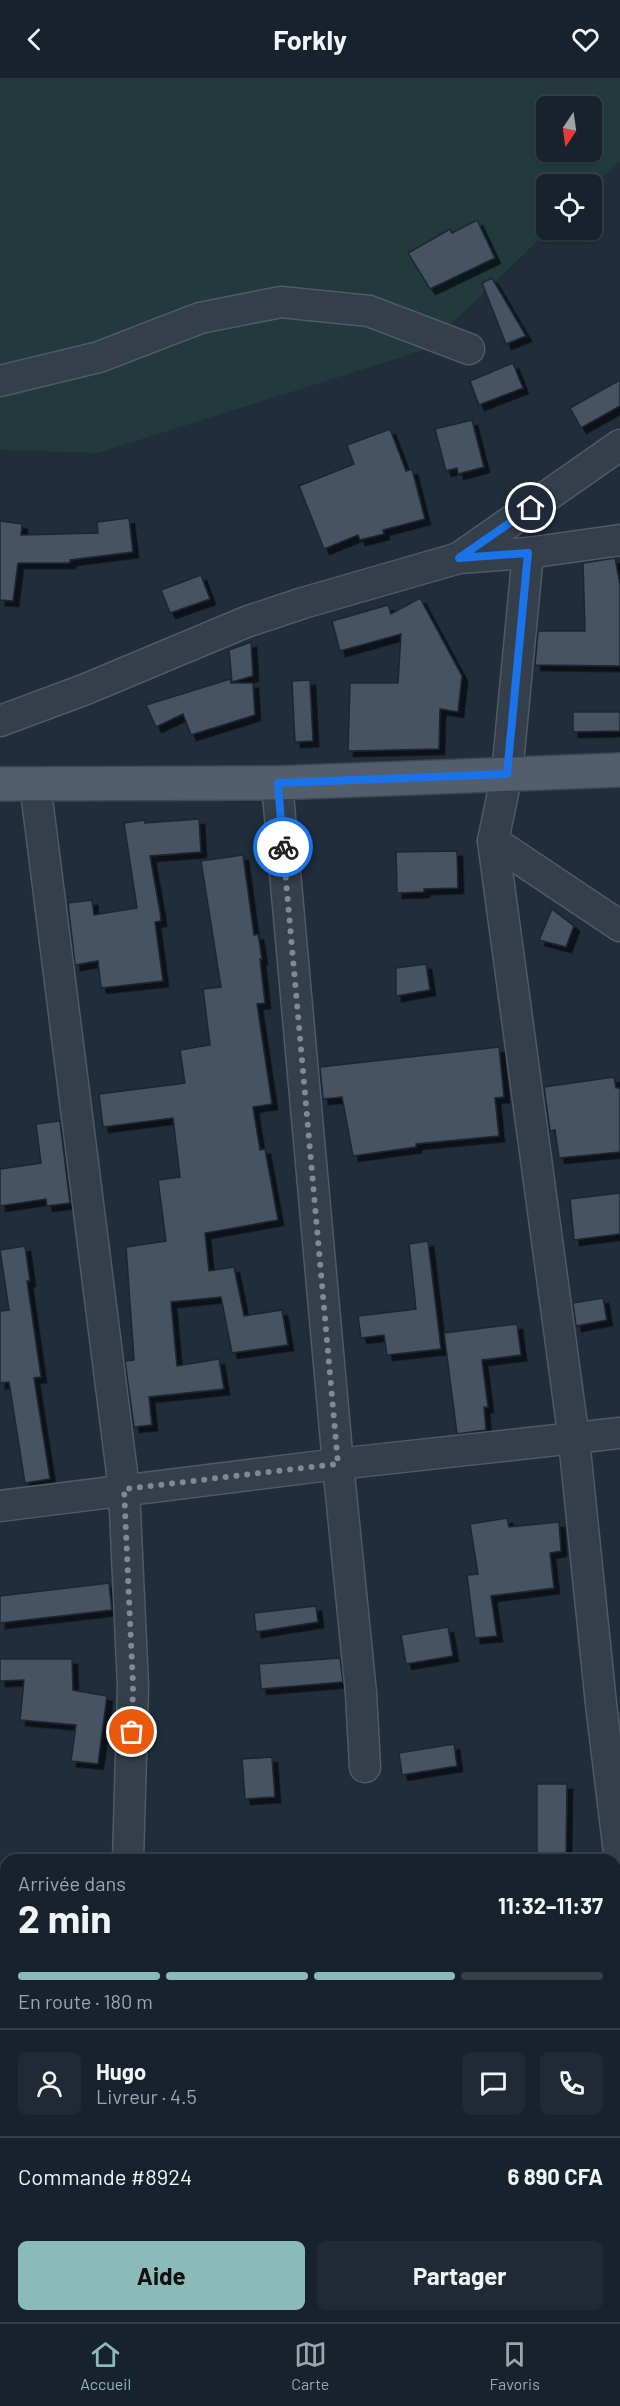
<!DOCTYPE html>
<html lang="fr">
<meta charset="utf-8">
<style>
body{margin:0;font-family:Barlow,sans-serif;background:#212a34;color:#f1f3f6;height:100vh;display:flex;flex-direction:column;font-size:22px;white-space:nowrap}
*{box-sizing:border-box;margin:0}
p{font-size:20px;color:#9fa4a9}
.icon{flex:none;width:33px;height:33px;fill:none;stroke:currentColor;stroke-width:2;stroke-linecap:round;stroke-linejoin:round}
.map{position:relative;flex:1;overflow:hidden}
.sheet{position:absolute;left:0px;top:1776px;width:621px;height:468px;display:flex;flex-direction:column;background:#18222c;border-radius:18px 18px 0 0;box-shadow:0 2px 4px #0004,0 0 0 2px #363f48}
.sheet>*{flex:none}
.needle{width:39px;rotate:193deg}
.fabs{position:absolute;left:536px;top:18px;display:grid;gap:12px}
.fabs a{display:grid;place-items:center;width:66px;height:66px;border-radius:9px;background:#18222c;box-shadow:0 2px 4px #0004,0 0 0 2px #363f48;font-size:30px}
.pin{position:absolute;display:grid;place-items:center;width:51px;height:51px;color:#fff;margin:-26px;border:3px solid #fff;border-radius:50%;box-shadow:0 2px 6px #0007}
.courier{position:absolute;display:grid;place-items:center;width:60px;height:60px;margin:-30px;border:4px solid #1a73e8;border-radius:50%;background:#fff;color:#222;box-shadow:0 2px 8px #0007}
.summary em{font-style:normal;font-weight:700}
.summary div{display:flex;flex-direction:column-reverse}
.summary{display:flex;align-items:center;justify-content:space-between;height:102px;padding:0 18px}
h1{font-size:39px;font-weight:700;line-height:45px}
.bar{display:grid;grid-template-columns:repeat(4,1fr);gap:9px 6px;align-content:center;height:72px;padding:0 18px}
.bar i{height:8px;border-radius:4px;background:#363f48}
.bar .on{background:#8bbbb9}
.bar p{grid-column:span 4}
.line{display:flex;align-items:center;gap:15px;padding:0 18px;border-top:2px solid #363f48}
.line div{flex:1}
.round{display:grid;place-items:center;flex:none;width:63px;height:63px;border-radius:9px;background:#212a34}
.primary-button{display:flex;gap:12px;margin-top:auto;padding:12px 18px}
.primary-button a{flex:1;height:69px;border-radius:9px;background:#8bbbb9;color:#111;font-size:24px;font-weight:700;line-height:69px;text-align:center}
.primary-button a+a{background:#212a34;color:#f1f3f6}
header{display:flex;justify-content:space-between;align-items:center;height:78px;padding:0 18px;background:#18222c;font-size:27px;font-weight:700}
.tab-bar{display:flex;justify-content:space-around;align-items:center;height:84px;border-top:2px solid #363f48;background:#18222c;font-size:16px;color:#9fa4a9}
.tab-bar a{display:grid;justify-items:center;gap:3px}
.tab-bar .on{color:#8bbbb9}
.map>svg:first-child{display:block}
</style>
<header><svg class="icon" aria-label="back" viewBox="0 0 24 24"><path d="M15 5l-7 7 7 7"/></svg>Forkly<svg class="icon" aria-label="heart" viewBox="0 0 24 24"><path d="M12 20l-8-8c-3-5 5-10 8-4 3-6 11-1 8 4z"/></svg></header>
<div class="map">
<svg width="620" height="2244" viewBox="0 0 620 2244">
<defs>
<filter id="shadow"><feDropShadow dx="5.5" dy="5.5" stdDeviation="0" flood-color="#0009"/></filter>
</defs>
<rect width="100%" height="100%" fill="#202d3b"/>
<path fill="#223a3c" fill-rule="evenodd" d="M0 0H620V83L591 111V106H546V152H549L424 272 98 375 0 372ZM546 28H591V74H546Z"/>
<g fill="#445362" stroke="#1c2631" stroke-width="1.5" filter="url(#shadow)">
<path d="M477 142 495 180 430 211 408 175 450 151 452 155Z"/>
<path d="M492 200 526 258 506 266 482 205Z"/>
<path d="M513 285 523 310 479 327 470 303Z"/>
<path d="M620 302V328L581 350 570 330Z"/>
<path d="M472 342 484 389 458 396 457 390 446 393 435 351Z"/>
<path d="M390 351 406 393 412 391 425 441 383 452 384 456 360 462 358 457 324 471 299 408 354 386 347 367Z"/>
<path d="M129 440 133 474 70 482V485H18L13 523 0 522V443L22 446 21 457 98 455 97 444Z"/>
<path d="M615 480 620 506V588L535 587 538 553H585L583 485Z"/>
<path d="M201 497 210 521 170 535 161 512Z"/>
<path d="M420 520 462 598 458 634 440 631 439 671 348 673 350 605H398L401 556 340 573 332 543 388 527 391 536Z"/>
<path d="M251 564 253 598 232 604 229 572Z"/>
<path d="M230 601 231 605H253L255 637 191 657 183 636 156 649 146 627Z"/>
<path d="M310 602 313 663 295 664 292 603Z"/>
<path d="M573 634H620V653L573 654Z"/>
<path d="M199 741 201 774 150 778 160 834 161 843 155 844 163 903 101 910 98 883 75 887 68 825 92 822 94 837 137 830 124 745 145 742V745Z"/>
<path d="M457 773 458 810 424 811V814L397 815 396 774Z"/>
<path d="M243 777 254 857 258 856 262 881H260L265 925 257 926 272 1026 253 1029 260 1072 265 1071 278 1142 205 1155 209 1193 234 1189 244 1238 282 1232 288 1267 232 1275 221 1219 171 1224 177 1288 219 1281 224 1311 149 1319 152 1347 134 1349 125 1283 134 1282 126 1169 166 1163 158 1102 180 1099 173 1040 103 1049 99 1016 185 1005 180 972 210 967 203 911 221 909 201 783Z"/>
<path d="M552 831 574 848 566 869 539 862Z"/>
<path d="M426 886 430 912 396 918V890Z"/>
<path d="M499 969 504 1019 495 1020 499 1058 416 1066V1069L353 1078 342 1019 323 1021 320 989Z"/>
<path d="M614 999 616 1010H620V1074L559 1080 555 1052 550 1053 544 1009Z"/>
<path d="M60 1043 70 1125 47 1128 46 1121 0 1128V1091L41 1085 36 1046Z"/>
<path d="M620 1115V1156L574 1162 570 1121Z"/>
<path d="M428 1163 441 1271 387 1277 384 1257 361 1260 358 1238 416 1231 409 1166Z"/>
<path d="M25 1168 30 1203H27L41 1299 34 1300 50 1401 25 1405 9 1304 0 1305V1233L9 1232 0 1172Z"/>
<path d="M603 1220 607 1242 576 1248 573 1225Z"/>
<path d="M517 1246 521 1277 482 1282 488 1329H484L486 1352 457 1356 444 1255Z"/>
<path d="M507 1440 509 1449 559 1444 561 1473 550 1475 554 1510 491 1518 497 1558 475 1560 467 1497 478 1496 470 1446Z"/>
<path d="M109 1505 112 1532 0 1545V1518Z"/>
<path d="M316 1528 318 1544 256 1554 254 1535Z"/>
<path d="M448 1549 453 1578 406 1586 401 1557Z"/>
<path d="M340 1580 343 1604 261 1611 259 1586Z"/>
<path d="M0 1581H72L73 1612 107 1618 98 1686 71 1683 76 1647 20 1642 24 1602 0 1603Z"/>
<path d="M454 1666 457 1688 402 1697 399 1675Z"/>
<path d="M272 1679 275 1719 245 1721 242 1681Z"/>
<path d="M537 1706H567L566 1782H537Z"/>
</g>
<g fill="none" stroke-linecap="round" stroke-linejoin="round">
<defs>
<g id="minor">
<path d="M0 303 99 279 200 240 281 224 369 233 469 271"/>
<path d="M528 475 507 696 493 763 574 1362 601 1626 620 1783"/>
<path d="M460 479 620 367"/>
<path d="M0 643 86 611 246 544 303 525 459 480 528 475 620 462"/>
<path d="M35 705 124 1411 133 1608 128 1782"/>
<path d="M277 705 338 1386 361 1615 365 1689"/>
<path d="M493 763 620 848"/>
<path d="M0 1428 338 1386 620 1355"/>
<path d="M615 2096H620"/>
<path d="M0 2137H6"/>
<path d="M435 2238 436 2244"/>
</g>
<path id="major" d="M0 706 277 705 620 692"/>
</defs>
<use href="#minor" stroke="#4f5a65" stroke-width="33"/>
<use href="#major" stroke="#3e4854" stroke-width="36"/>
<use href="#minor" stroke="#343f4b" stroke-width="30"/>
<use href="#major" stroke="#525e6b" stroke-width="33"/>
</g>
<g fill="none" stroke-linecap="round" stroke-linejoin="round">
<path stroke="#7d8996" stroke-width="6" stroke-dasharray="0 10.8" d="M132 1654 133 1608 124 1411 338 1386 283 769"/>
<path stroke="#1a73e8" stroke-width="8" d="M283 769 278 705 507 696 528 475 459 480 531 430"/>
</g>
</svg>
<div class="fabs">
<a><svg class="needle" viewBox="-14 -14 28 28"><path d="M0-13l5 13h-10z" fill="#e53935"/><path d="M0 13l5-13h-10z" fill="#9fa4a9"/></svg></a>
<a><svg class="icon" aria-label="locate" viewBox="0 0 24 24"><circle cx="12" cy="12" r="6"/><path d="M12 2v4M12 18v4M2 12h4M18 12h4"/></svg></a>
</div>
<div class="pin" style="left:132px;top:1654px;background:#ea580c"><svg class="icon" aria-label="bag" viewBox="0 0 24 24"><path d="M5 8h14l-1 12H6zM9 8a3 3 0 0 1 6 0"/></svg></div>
<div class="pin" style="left:531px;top:430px;background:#1f2937"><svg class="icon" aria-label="home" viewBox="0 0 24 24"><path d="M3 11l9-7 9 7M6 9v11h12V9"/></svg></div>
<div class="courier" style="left:283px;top:769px"><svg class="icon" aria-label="bike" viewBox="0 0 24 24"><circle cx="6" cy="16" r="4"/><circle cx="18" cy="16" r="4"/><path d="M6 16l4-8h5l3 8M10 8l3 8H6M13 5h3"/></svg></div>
<section class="sheet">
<div class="summary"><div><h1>2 min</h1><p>Arrivée dans</p></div><em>11:32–11:37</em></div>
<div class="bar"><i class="on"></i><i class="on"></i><i class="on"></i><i></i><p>En route · 180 m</p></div>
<div class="line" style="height:108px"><a class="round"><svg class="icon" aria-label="person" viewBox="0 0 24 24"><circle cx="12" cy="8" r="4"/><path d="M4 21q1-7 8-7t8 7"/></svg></a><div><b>Hugo</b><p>Livreur · 4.5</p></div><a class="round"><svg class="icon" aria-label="chat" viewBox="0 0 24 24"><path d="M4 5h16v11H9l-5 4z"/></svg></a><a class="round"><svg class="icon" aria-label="phone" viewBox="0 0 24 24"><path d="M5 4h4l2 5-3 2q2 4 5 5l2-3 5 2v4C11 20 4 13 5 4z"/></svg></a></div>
<div class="line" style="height:78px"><div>Commande #8924</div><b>6 890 CFA</b></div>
<div class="primary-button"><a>Aide</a><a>Partager</a></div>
</section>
</div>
<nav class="tab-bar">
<a class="on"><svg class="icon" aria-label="home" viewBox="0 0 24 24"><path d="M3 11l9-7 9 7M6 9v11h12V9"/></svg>Accueil</a>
<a><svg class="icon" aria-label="map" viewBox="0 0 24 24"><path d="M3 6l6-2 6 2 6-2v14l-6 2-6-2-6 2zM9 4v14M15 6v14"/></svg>Carte</a>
<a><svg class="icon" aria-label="saved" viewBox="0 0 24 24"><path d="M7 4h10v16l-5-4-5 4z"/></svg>Favoris</a>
</nav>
